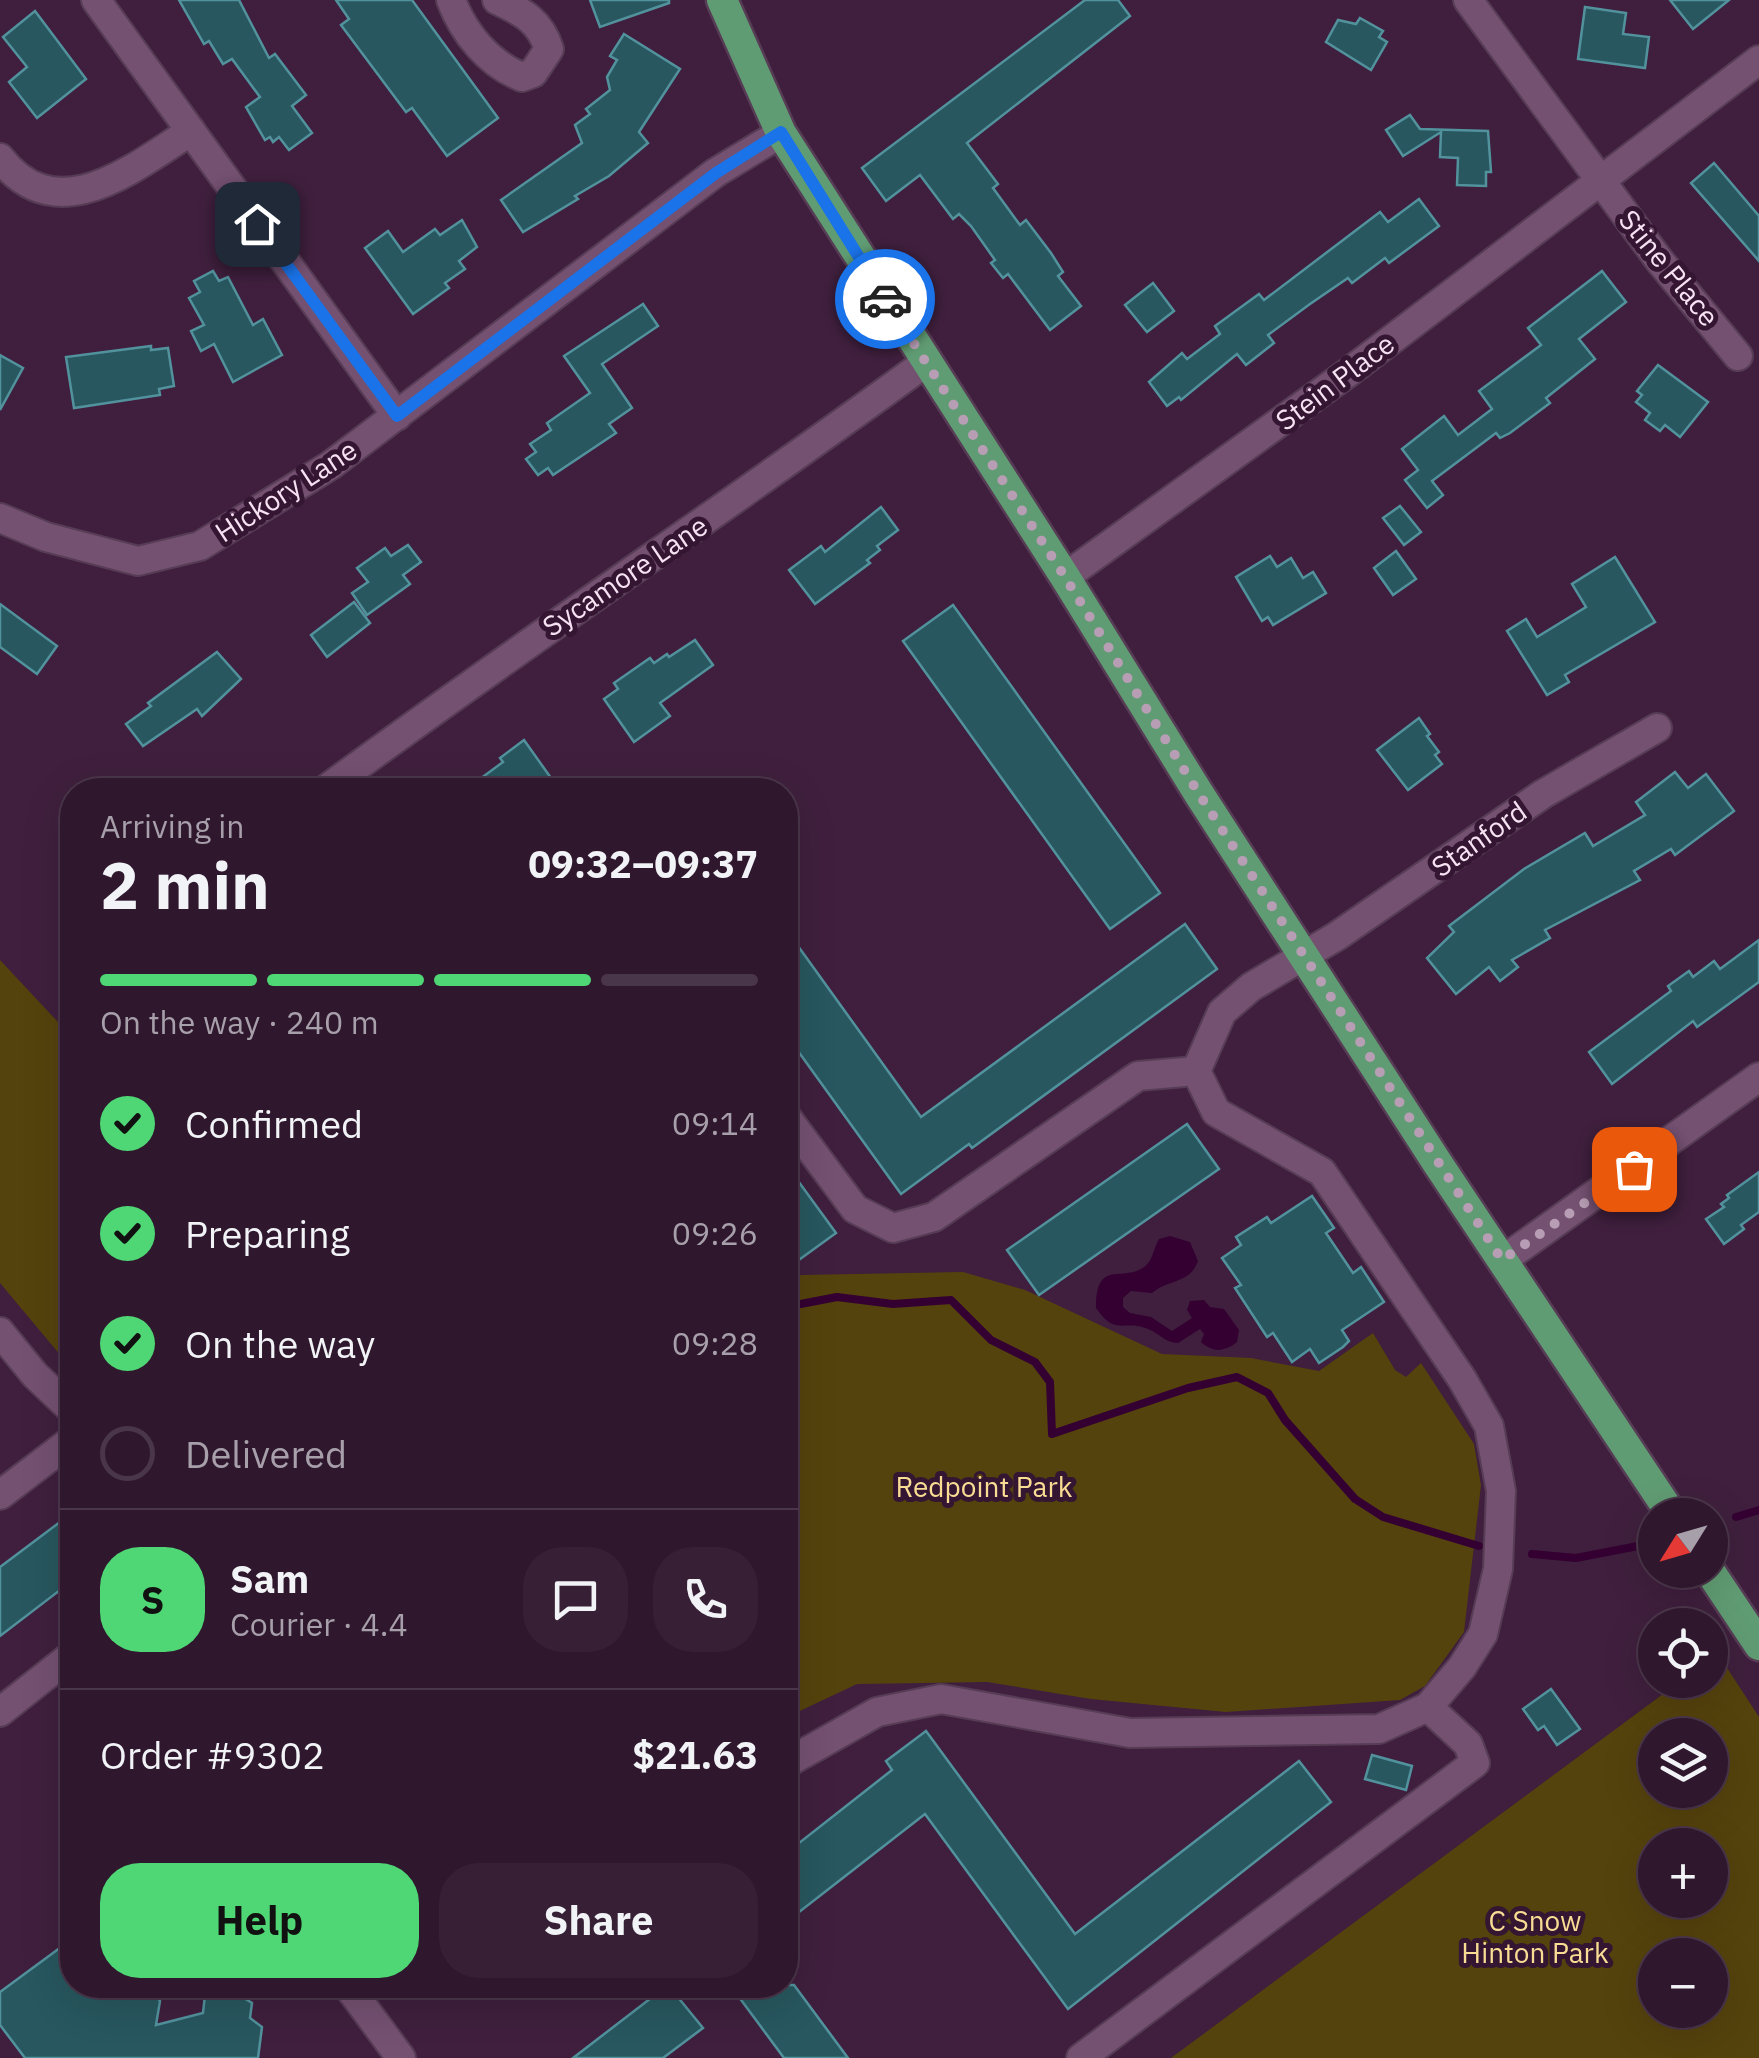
<!DOCTYPE html>
<meta charset="utf-8">
<style>
body{margin:0;font-family:"IBM Plex Sans",sans-serif;background:#372036;color:#f1f3f6;height:100vh;display:flex;flex-direction:column;font-size:38px;white-space:nowrap}
*{box-sizing:border-box;margin:0}
p{font-size:32px;color:#a79faa}
.icon{flex:none;width:55px;height:55px;fill:none;stroke:currentColor;stroke-width:2;stroke-linecap:round;stroke-linejoin:round}
.map{position:relative;flex:1;overflow:hidden}
.side{position:absolute;left:60px;top:778px;width:738px;height:1220px;display:flex;flex-direction:column;background:#2f172e;border-radius:40px;box-shadow:0 10px 40px #0002,0 0 0 2px #4a364a}
.side>*{flex:none}
.needle{width:65px;rotate:233deg}
.tools{position:absolute;left:1638px;top:1498px;display:grid;gap:20px}
.tools a{display:grid;place-items:center;width:90px;height:90px;border-radius:50%;background:#2f172e;box-shadow:0 10px 40px #0002,0 0 0 2px #4a364a;font-size:50px}
.pin{position:absolute;display:grid;place-items:center;width:85px;height:85px;color:#fff;margin:-42px;border-radius:20px;box-shadow:0 5px 15px #0006}
.courier{position:absolute;display:grid;place-items:center;width:100px;height:100px;margin:-50px;border:8px solid #1a73e8;border-radius:50%;background:#fff;color:#222;box-shadow:0 2px 12px #0007}
.overview em{font-style:normal;font-weight:700}
.overview div{display:flex;flex-direction:column-reverse}
.overview{display:flex;align-items:center;justify-content:space-between;height:170px;padding:0 40px}
h1{font-size:65px;font-weight:700;line-height:75px}
.bar{display:grid;grid-template-columns:repeat(4,1fr);gap:15px 10px;align-content:center;height:120px;padding:0 40px}
.bar i{height:12px;border-radius:8px;background:#4a364a}
.bar .active{background:#4fd675}
.bar p{grid-column:span 4}
.line{display:flex;align-items:center;gap:25px;padding:0 40px;border-top:2px solid #4a364a}
.line div{flex:1}
.round{display:grid;place-items:center;flex:none;width:105px;height:105px;border-radius:40px;background:#372036}
ol{padding:0 40px;list-style:none}
li{display:flex;align-items:center;gap:30px;height:110px}
li p{margin-inline-start:auto}
li .icon{padding:10px;border-radius:50%;background:#4fd675;color:#111;stroke-width:4}
li:last-child{color:#a79faa}
li i{width:55px;height:55px;border:5px solid #4a364a;border-radius:50%}
.action{display:flex;gap:20px;margin-top:auto;padding:20px 40px}
.action a{flex:1;height:115px;border-radius:40px;background:#4fd675;color:#111;font-size:40px;font-weight:700;line-height:115px;text-align:center}
.action a+a{background:#372036;color:#f1f3f6}
.map>svg:first-child{display:block}
</style>
<div class="map">
<svg width="1759" height="2058" viewBox="0 0 1759 2058">
<rect width="100%" height="100%" fill="#3f1f3d"/>
<g fill="#55430d" fill-rule="evenodd">
<path d="M0 960 72 1037V1369L0 1283Z"/>
<path d="M963 1272 1025 1290 1162 1354 1251 1358 1319 1371 1373 1333 1395 1370 1406 1377 1421 1363 1474 1444 1481 1485 1464 1632 1425 1686 1400 1700 1226 1712 1091 1699 987 1682 857 1684 785 1718V1285L801 1275Z"/>
<path d="M1718 1654 1759 1717V2058H1171L1682 1680H1710V1659ZM1655 1735H1710V1790H1655ZM1655 1845H1710V1900H1655ZM1655 1955H1710V2010H1655Z"/>
</g>
<path fill="#340032" d="M1170 1236 1190 1242 1198 1261C1190 1284 1168 1279 1152 1293L1131 1291 1123 1298V1307L1130 1313 1151 1317 1172 1331 1192 1318 1187 1310 1190 1301 1204 1300 1210 1307 1224 1309 1239 1330 1237 1342C1225 1352 1213 1353 1201 1342L1204 1334 1200 1329 1178 1343C1163 1342 1161 1334 1148 1329 1123 1319 1116 1337 1096 1308 1096 1258 1122 1283 1144 1267 1153 1261 1153 1249 1159 1239Z"/>
<g fill="none" stroke-linecap="round" stroke-linejoin="round">
<g stroke="#340032" stroke-width="8">
<path d="M785 1307 837 1297 893 1304 951 1300 991 1340 1035 1362 1050 1382 1052 1434 1188 1388 1237 1377 1268 1393 1285 1420 1355 1499 1383 1517 1479 1546"/>
<path d="M1736 1517 1759 1510"/>
<path d="M1532 1554 1576 1558 1638 1546"/>
</g>
</g>
<g fill="#28575f" stroke="#52929d" stroke-width="2.5">
<path d="M179 0H239L269 58 275 54 306 95 292 106 312 133 289 150 279 137 273 142 270 137 265 140 246 107 260 97 232 59 223 64 209 41 204 44Z"/>
<path d="M336 0H412L498 118 447 156 412 108 406 112 341 25 349 19Z"/>
<path d="M590 0H669V3L600 27Z"/>
<path d="M1085 0H1118L1130 16 967 143 998 184 993 188 1020 225 1026 220 1051 253 1063 272 1058 276 1081 306 1050 330 1008 274 1003 278 991 263 995 260 971 226 959 214 953 219 920 175 886 201 862 168Z"/>
<path d="M1670 0H1729L1693 29Z"/>
<path d="M1585 7 1626 13 1623 34 1649 37 1645 68 1578 59Z"/>
<path d="M35 11 86 79 37 118 9 82 27 67 3 37Z"/>
<path d="M1360 18 1383 31 1379 37 1387 42 1371 70 1326 42 1338 20 1356 24Z"/>
<path d="M624 34 680 69 639 132 648 143 609 176 575 196 578 199 523 232 501 200 582 143 575 125 590 114 586 109 610 90 607 77 617 60 610 56Z"/>
<path d="M1410 115 1420 129 1488 131 1491 172H1486V186L1457 185 1458 158 1440 157 1441 132 1403 156 1386 130Z"/>
<path d="M1714 163 1759 216V261L1691 183Z"/>
<path d="M1419 199 1439 226 1389 263 1385 258 1352 283 1348 278 1310 304 1268 335 1274 343 1246 365 1237 354 1181 400 1179 397 1167 406 1149 382 1182 353 1187 359 1220 334 1215 326 1259 294 1264 300 1380 212 1388 222Z"/>
<path d="M462 220 477 247 459 261 465 269 445 283 449 288 413 314 365 248 388 231 403 252 435 229 440 235Z"/>
<path d="M213 271 219 281 228 277 253 325 263 319 282 355 233 382 214 344 201 351 191 331 204 325 189 298 200 292 194 281Z"/>
<path d="M1602 271 1626 302 1579 339 1595 359 1546 398 1550 403 1510 433 1500 438 1496 433 1432 481 1443 495 1427 508 1405 480 1418 470 1402 449 1444 416 1458 435 1492 409 1479 391 1541 345 1528 328Z"/>
<path d="M1153 283 1174 311 1147 332 1125 305Z"/>
<path d="M643 304 658 326 602 364 632 408 609 424 616 433 553 475 548 468 538 475 526 459 536 452 530 444 551 430 547 423 590 393 564 356Z"/>
<path d="M151 346V350L168 348 174 386 159 389 160 395 74 408 66 357Z"/>
<path d="M0 355 23 368 0 410Z"/>
<path d="M1658 365 1708 402 1680 437 1665 425 1660 431 1645 420 1650 413 1636 402 1642 395 1637 391Z"/>
<path d="M1400 506 1421 532 1404 545 1383 518Z"/>
<path d="M881 507 898 530 877 546 880 550 867 560 870 563 815 604 789 570 821 546 825 552Z"/>
<path d="M408 545 421 562 403 575 410 584 367 615 352 593 368 582 357 568 385 548 391 556Z"/>
<path d="M1396 551 1416 579 1393 595 1374 568Z"/>
<path d="M1270 556 1277 567 1291 558 1303 578 1313 572 1326 593 1273 625 1268 617 1262 621 1236 577Z"/>
<path d="M1615 557 1655 622 1565 675 1569 682 1547 695 1507 631 1526 619 1537 637 1586 607 1572 584Z"/>
<path d="M354 602 370 623 327 657 311 635Z"/>
<path d="M0 604 57 646 37 674 0 647Z"/>
<path d="M953 605 1160 893 1110 929 903 641Z"/>
<path d="M695 640 713 665 660 703 670 716 634 742 604 699 618 689 614 683 650 658 654 663 667 654 669 657Z"/>
<path d="M217 652 241 679 202 716 197 709 143 746 126 724 151 706 148 703Z"/>
<path d="M1419 718 1430 734 1427 736 1439 752 1435 755 1442 764 1408 790 1377 750Z"/>
<path d="M524 740 551 778 534 790H465L503 762 500 758Z"/>
<path d="M1675 772 1688 788 1706 774 1734 811 1675 855 1671 849 1634 871 1640 880 1545 930 1550 938 1512 960 1518 967 1500 981 1489 967 1456 994 1427 958 1454 932 1449 926 1524 869 1585 833 1593 846 1645 815 1636 802Z"/>
<path d="M1185 924 1217 969 972 1148 969 1144 901 1194 785 1033V928L921 1117Z"/>
<path d="M1759 940V982L1697 1027 1693 1021 1612 1084 1589 1052 1671 991 1668 986 1689 971 1693 977 1714 961 1720 969Z"/>
<path d="M1187 1124 1219 1169 1039 1295 1007 1250Z"/>
<path d="M785 1163 836 1233 785 1270Z"/>
<path d="M1759 1172V1212L1741 1225 1744 1229 1724 1244 1706 1219 1724 1207 1721 1204 1729 1198 1727 1195Z"/>
<path d="M1312 1196 1334 1228 1326 1233 1353 1273 1361 1267 1384 1302 1342 1330 1349 1341 1343 1347 1319 1363 1310 1349 1292 1362 1273 1333 1267 1337 1235 1288 1241 1285 1222 1258 1241 1245 1236 1237 1267 1217 1271 1223Z"/>
<path d="M72 1513V1581L0 1636V1567Z"/>
<path d="M1551 1689 1580 1729 1557 1745 1544 1726 1538 1730 1523 1709Z"/>
<path d="M926 1731 1075 1934 1299 1761 1331 1802 1068 2009 925 1814 785 1923V1854L892 1770 886 1761Z"/>
<path d="M1372 1755 1412 1766 1406 1790 1365 1779Z"/>
<path d="M72 1939V1985H148L160 2001 156 2025 203 2013 205 1995 231 1990 252 2003 250 2018 262 2027 258 2058H25L0 2025V1992Z"/>
<path d="M668 1985 703 2028 663 2058H573Z"/>
<path d="M730 1985H794L848 2058H784Z"/>
</g>
<g fill="none" stroke-linecap="round" stroke-linejoin="round">
<defs>
<g id="minor">
<path d="M96 0 397 416"/>
<path d="M451 0C464 34 489 64 522 77L533 73 549 49C540 21 523 12 497 0"/>
<path d="M1468 0 1659 260 1738 356"/>
<path d="M0 158C57 231 132 169 191 131"/>
<path d="M0 518 46 537 138 561 200 546 331 465 715 173 781 133"/>
<path d="M1065 577 1349 372 1759 60"/>
<path d="M325 790C522 644 727 508 925 363"/>
<path d="M785 1115 855 1209 893 1228 934 1217 1138 1076 1196 1071"/>
<path d="M1503 1260 1759 1077"/>
<path d="M0 1332 35 1375 72 1410"/>
<path d="M0 1495 72 1440"/>
<path d="M0 1712 72 1655"/>
<path d="M785 1764 877 1712 941 1699 1130 1733 1379 1729 1428 1707 1462 1667 1483 1634 1498 1569 1501 1491 1489 1426 1462 1379 1322 1172 1216 1112 1196 1071 1222 1012 1251 987 1337 936 1543 794 1657 728"/>
<path d="M347 1985 401 2058"/>
<path d="M1081 2058 1475 1763 1468 1744 1428 1707"/>
</g>
<g id="major">
<path d="M722 0 781 133 1065 577 1199 794 1438 1164 1672 1515"/>
<path d="M1709 1570 1759 1645"/>
</g>
</defs>
<use href="#minor" stroke="#573c55" stroke-width="32"/>
<use href="#major" stroke="#573c55" stroke-width="35"/>
<use href="#minor" stroke="#745071" stroke-width="28"/>
<use href="#major" stroke="#609c73" stroke-width="30"/>
</g>
<g fill="none" stroke-linecap="round" stroke-linejoin="round">
<path stroke="#b79eb4" stroke-width="10" stroke-dasharray="0 18" d="M885 299 1065 577 1199 794 1502 1260 1634 1169"/>
<path stroke="#1a73e8" stroke-width="12" d="M257 224 397 416 716 173 781 132 885 299"/>
</g>
<g text-anchor="middle" stroke-width="10" stroke-linejoin="round" paint-order="stroke">
<g font-size="28" fill="#f7e2f4" stroke="#341532">
<text transform="translate(1669 268) rotate(51)" y="10">Stine Place</text>
<text transform="translate(1335 382) rotate(-37)" y="10">Stein Place</text>
<text transform="translate(286 491) rotate(-33)" y="10">Hickory Lane</text>
<text transform="translate(625 576) rotate(-34)" y="10">Sycamore Lane</text>
<text transform="translate(1479 839) rotate(-35)" y="10">Stanford</text>
</g>
<g font-size="28" fill="#f8dc93" stroke="#341532">
<text x="984" y="1497">Redpoint Park</text>
<text x="1535" y="1931">C Snow<tspan x="1535" dy="32">Hinton Park</tspan></text>
</g>
</g>
</svg>
<div class="tools">
<a><svg class="needle" viewBox="-14 -14 28 28"><path d="M0-13l5 13h-10z" fill="#e53935"/><path d="M0 13l5-13h-10z" fill="#a79faa"/></svg></a>
<a><svg class="icon" aria-label="locate" viewBox="0 0 24 24"><circle cx="12" cy="12" r="6"/><path d="M12 2v4M12 18v4M2 12h4M18 12h4"/></svg></a>
<a><svg class="icon" aria-label="layers" viewBox="0 0 24 24"><path d="M12 4l9 5-9 5-9-5zM3 14l9 5 9-5"/></svg></a>
<a>+</a>
<a>−</a>
</div>
<div class="pin" style="left:1634px;top:1169px;background:#ea580c"><svg class="icon" aria-label="bag" viewBox="0 0 24 24"><path d="M5 8h14l-1 12H6zM9 8a3 3 0 0 1 6 0"/></svg></div>
<div class="pin" style="left:257px;top:224px;background:#1f2937"><svg class="icon" aria-label="home" viewBox="0 0 24 24"><path d="M3 11l9-7 9 7M6 9v11h12V9"/></svg></div>
<div class="courier" style="left:885px;top:299px"><svg class="icon" aria-label="car" viewBox="0 0 24 24"><path d="M5 17H2v-5l4-1 3-4h7l3 4 3 1v5h-3M9 17h6M6 11h13"/><circle cx="7" cy="17" r="2"/><circle cx="17" cy="17" r="2"/></svg></div>
<section class="side">
<div class="overview"><div><h1>2 min</h1><p>Arriving in</p></div><em>09:32–09:37</em></div>
<div class="bar"><i class="active"></i><i class="active"></i><i class="active"></i><i></i><p>On the way · 240 m</p></div>
<ol>
<li><svg class="icon" aria-label="check" viewBox="0 0 24 24"><path d="M5 12l5 5 9-10"/></svg>Confirmed<p>09:14</p></li>
<li><svg class="icon" aria-label="check" viewBox="0 0 24 24"><path d="M5 12l5 5 9-10"/></svg>Preparing<p>09:26</p></li>
<li><svg class="icon" aria-label="check" viewBox="0 0 24 24"><path d="M5 12l5 5 9-10"/></svg>On the way<p>09:28</p></li>
<li><i></i>Delivered</li>
</ol>
<div class="line" style="height:180px"><b class="round" style="background:#4fd675;color:#111">S</b><div><b>Sam</b><p>Courier · 4.4</p></div><a class="round"><svg class="icon" aria-label="chat" viewBox="0 0 24 24"><path d="M4 5h16v11H9l-5 4z"/></svg></a><a class="round"><svg class="icon" aria-label="phone" viewBox="0 0 24 24"><path d="M5 4h4l2 5-3 2q2 4 5 5l2-3 5 2v4C11 20 4 13 5 4z"/></svg></a></div>
<div class="line" style="height:130px"><div>Order #9302</div><b>$21.63</b></div>
<div class="action"><a>Help</a><a>Share</a></div>
</section>
</div>
